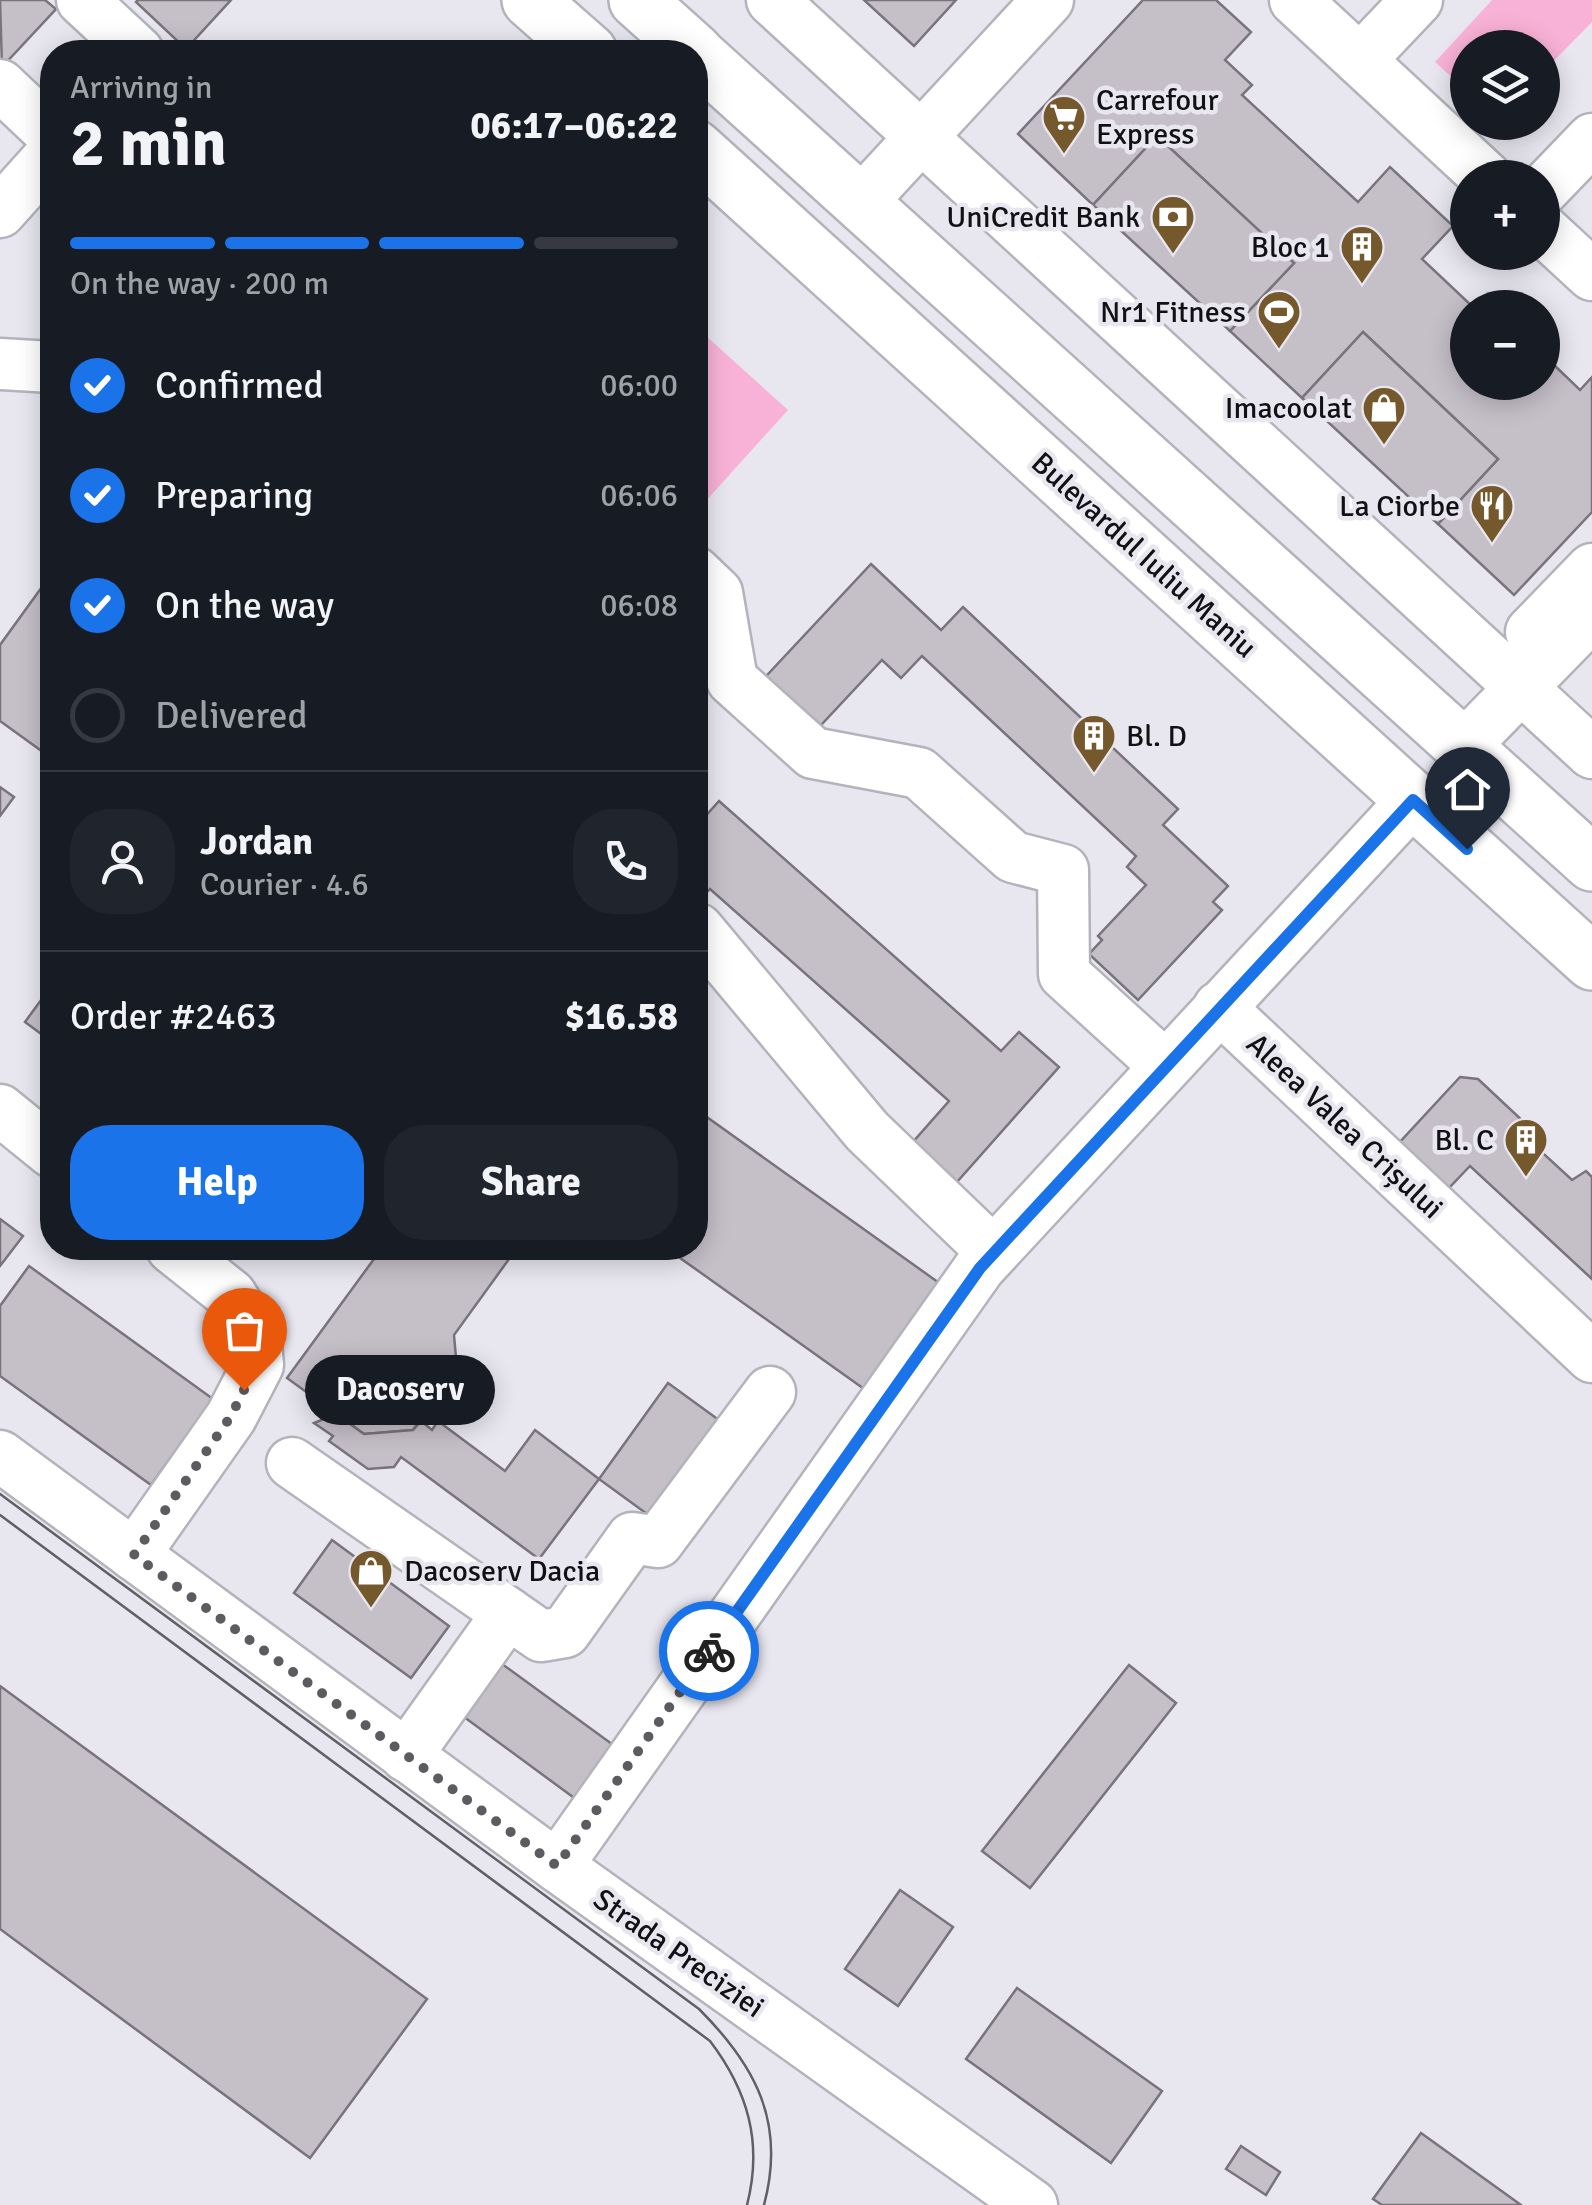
<!DOCTYPE html>
<meta charset="utf-8">
<style>
body{margin:0;font-family:Signika,sans-serif;background:#20242c;color:#f1f3f6;height:100vh;display:flex;flex-direction:column;font-size:38px;white-space:nowrap}
*{box-sizing:border-box;margin:0}
p{font-size:32px;color:#9ea1a6}
.icon{flex:none;width:55px;height:55px;fill:none;stroke:currentColor;stroke-width:2;stroke-linecap:round;stroke-linejoin:round}
.map{position:relative;flex:1;overflow:hidden}
.panel{position:absolute;left:40px;top:40px;width:668px;height:1220px;display:flex;flex-direction:column;background:#171b24;border-radius:40px;box-shadow:0 5px 25px #0003}
.panel>*{flex:none}
.buttons{position:absolute;left:1450px;top:30px;display:grid;gap:20px}
.buttons a{display:grid;place-items:center;width:110px;height:110px;border-radius:50%;background:#171b24;box-shadow:0 5px 25px #0003;font-size:50px}
.pin{position:absolute;display:grid;place-items:center;width:85px;height:85px;color:#fff;margin:-102px -42px;border-radius:50% 50% 50% 0;rotate:-45deg;box-shadow:0 0 10px #0007}
.pin .icon{rotate:45deg}
.courier{position:absolute;display:grid;place-items:center;width:100px;height:100px;margin:-50px;border:8px solid #1a73e8;border-radius:50%;background:#fff;color:#222;box-shadow:0 2px 12px #0007}
.bubble{position:absolute;height:70px;border-radius:35px;background:#171b24;box-shadow:0 5px 25px #0003;font-size:32px;font-weight:700;line-height:70px;text-align:center}
.overview em{font-style:normal;font-weight:700}
.overview div{display:flex;flex-direction:column-reverse}
.overview{display:flex;align-items:center;justify-content:space-between;height:170px;padding:0 30px}
h1{font-size:65px;font-weight:700;line-height:75px}
.bar{display:grid;grid-template-columns:repeat(4,1fr);gap:15px 10px;align-content:center;height:120px;padding:0 30px}
.bar i{height:12px;border-radius:8px;background:#363941}
.bar .active{background:#1a73e8}
.bar p{grid-column:span 4}
.line{display:flex;align-items:center;gap:25px;padding:0 30px;border-top:2px solid #363941}
.line div{flex:1}
.round{display:grid;place-items:center;flex:none;width:105px;height:105px;border-radius:40px;background:#20242c}
ol{padding:0 30px;list-style:none}
li{display:flex;align-items:center;gap:30px;height:110px}
li p{margin-inline-start:auto}
li .icon{padding:10px;border-radius:50%;background:#1a73e8;color:#fff;stroke-width:4}
li:last-child{color:#9ea1a6}
li i{width:55px;height:55px;border:5px solid #363941;border-radius:50%}
.action{display:flex;gap:20px;margin-top:auto;padding:20px 30px}
.action a{flex:1;height:115px;border-radius:40px;background:#1a73e8;color:#fff;font-size:40px;font-weight:700;line-height:115px;text-align:center}
.action a+a{background:#20242c;color:#f1f3f6}
.map>svg:first-child{display:block}
</style>
<div class="map">
<svg width="1592" height="2205" viewBox="0 0 1592 2205">
<rect width="100%" height="100%" fill="#e8e7f0"/>
<g fill="#f9b2d7">
<path d="M1492 0H1592V22L1543 72 1542 48H1468L1467 91 1435 62Z"/>
<path d="M695 326 788 410 695 513Z"/>
</g>
<g fill="#c5bfc7" stroke="#79747b" stroke-width="2.5">
<path d="M0 0H45L56 9 2 67Z"/>
<path d="M138 0H231L186 49 136 2Z"/>
<path d="M864 0H956L914 46Z"/>
<path d="M1143 0H1216L1251 32 1225 60 1252 85 1242 95 1358 202 1390 167 1453 226 1422 259 1474 308H1468V382H1542V371L1551 362 1580 390 1592 377V512L1514 595 1438 524 1498 459 1363 332 1302 398 1230 331 1294 263 1157 136 1093 205 1018 134Z"/>
<path d="M1157 136 1294 263 1230 331 1093 205Z"/>
<path d="M1363 332 1498 459 1438 524 1302 398Z"/>
<path d="M871 564 941 630 963 607 1178 809 1163 825 1228 886 1213 902 1222 910 1138 1000 1089 954 1102 940 1098 936 1146 885 1127 867 1136 856 922 656 901 678 882 660 808 739 755 688Z"/>
<path d="M52 573V740L43 752 0 721V645Z"/>
<path d="M0 787 14 797 0 816Z"/>
<path d="M719 801 1001 1051 1019 1032 1059 1067 949 1191 905 1151 949 1101 710 889 695 905V828Z"/>
<path d="M52 985V1042L25 1022Z"/>
<path d="M1460 1077 1478 1079 1541 1138 1534 1145 1572 1180 1586 1171 1592 1177V1279L1470 1166 1448 1189 1399 1143Z"/>
<path d="M704 1115 949 1290 874 1396 666 1248H695V1127Z"/>
<path d="M0 1219 23 1236 0 1266Z"/>
<path d="M382 1248H517L454 1335 457 1369 413 1430 364 1434 287 1378Z"/>
<path d="M29 1266 213 1399 151 1485 0 1376V1306Z"/>
<path d="M668 1383 723 1423 654 1519 599 1479Z"/>
<path d="M336 1414 364 1434 413 1430 421 1421 432 1430 438 1421 505 1471 535 1430 599 1479 539 1559 401 1457 394 1467 368 1469 329 1441 333 1436 314 1423Z"/>
<path d="M332 1540 449 1626 411 1678 294 1593Z"/>
<path d="M498 1661 616 1747 577 1800 460 1714Z"/>
<path d="M1129 1665 1176 1703 1030 1888 982 1851Z"/>
<path d="M0 1686 427 1999 310 2158 0 1929Z"/>
<path d="M900 1890 953 1927 898 2006 845 1969Z"/>
<path d="M1017 1988 1162 2091 1111 2163 966 2059Z"/>
<path d="M1421 2133 1521 2205H1382L1373 2199Z"/>
<path d="M1241 2146 1280 2172 1266 2195 1226 2169Z"/>
</g>
<g fill="none" stroke-linecap="round" stroke-linejoin="round">
<defs>
<g id="minor">
<path d="M82 0 138 52"/>
<path d="M772 0 1592 753"/>
<path d="M1295 0 1487 178"/>
<path d="M1360 60 1417 0"/>
<path d="M0 85 52 134"/>
<path d="M1542 191 1592 139"/>
<path d="M860 203 1048 0"/>
<path d="M0 212 52 154"/>
<path d="M1542 229 1592 275"/>
<path d="M0 364 52 367"/>
<path d="M695 572 717 593 732 680 813 753 919 773 1013 857 1063 870 1064 974 1164 1065"/>
<path d="M1531 632 1592 569"/>
<path d="M1463 747 1592 615"/>
<path d="M698 929 867 1131 993 1252"/>
<path d="M1219 1007 1592 1357"/>
<path d="M0 1110 52 1152"/>
<path d="M0 1456 557 1866 1032 2205"/>
<path d="M292 1463 541 1636 565 1632 632 1538 658 1542 770 1392"/>
<path d="M134 1555 231 1417 258 1365 255 1334 231 1295 172 1248"/>
<path d="M406 1756 508 1613"/>
<path d="M557 1866 980 1267 1413 800"/>
</g>
<g id="major">
<path d="M530 0 589 52"/>
<path d="M637 0 695 52"/>
<path d="M695 53 1592 863"/>
<path d="M695 148 1592 962"/>
</g>
</defs>
<use href="#minor" stroke="#b3b3bb" stroke-width="55"/>
<use href="#major" stroke="#b3b3bb" stroke-width="60"/>
<use href="#minor" stroke="#fff" stroke-width="50"/>
<use href="#major" stroke="#fff" stroke-width="55"/>
<g stroke="#606064" stroke-width="2.5">
<path d="M0 1494 699 2009C756 2066 786 2123 764 2205"/>
<path d="M0 1515 710 2041C748 2091 763 2143 747 2205"/>
</g>
</g>
<g fill="none" stroke-linecap="round" stroke-linejoin="round">
<path stroke="#5c5c60" stroke-width="10" stroke-dasharray="0 18" d="M244 1390 231 1416 134 1555 557 1866 709 1651"/>
<path stroke="#1a73e8" stroke-width="12" d="M709 1651 980 1268 1413 800 1467 849"/>
</g>
<defs>
<symbol id="supermarket-pin" viewBox="-11 -11 22 30"><path d="M0 17L-7.5 6A9.5 9.5 0 1 1 7.5 6Z" fill="#76582d" stroke="#e8e7f0"/><path d="M-6-5.5h2.5l.6 2H6L4.5 2H-2.5L-4.4-4H-6ZM-1.5 3.2a1.3 1.3 0 1 0 .1 0ZM3 3.2a1.3 1.3 0 1 0 .1 0Z" fill="#fff"/></symbol>
<symbol id="bank-pin" viewBox="-11 -11 22 30"><path d="M0 17L-7.5 6A9.5 9.5 0 1 1 7.5 6Z" fill="#76582d" stroke="#e8e7f0"/><path d="M-6-4H6V4H-6ZM0-2.3a2.3 2.3 0 1 0 0 4.6a2.3 2.3 0 1 0 0-4.6Z" fill="#fff"/></symbol>
<symbol id="building-pin" viewBox="-11 -11 22 30"><path d="M0 17L-7.5 6A9.5 9.5 0 1 1 7.5 6Z" fill="#76582d" stroke="#e8e7f0"/><path d="M-4-6H4V6H1V3H-1V6H-4ZM-2.5-4.3h1.7v1.8h-1.7ZM.8-4.3h1.7v1.8H.8ZM-2.5-1h1.7V.8h-1.7ZM.8-1h1.7V.8H.8Z" fill="#fff"/></symbol>
<symbol id="stadium-pin" viewBox="-11 -11 22 30"><path d="M0 17L-7.5 6A9.5 9.5 0 1 1 7.5 6Z" fill="#76582d" stroke="#e8e7f0"/><path d="M0-5a6.5 5 0 1 0 0 10a6.5 5 0 1 0 0-10ZM-3.5-1.8h7v3.6h-7Z" fill="#fff"/></symbol>
<symbol id="shop-pin" viewBox="-11 -11 22 30"><path d="M0 17L-7.5 6A9.5 9.5 0 1 1 7.5 6Z" fill="#76582d" stroke="#e8e7f0"/><path d="M-5-2.5h2.3a2.7 3.5 0 0 1 5.4 0H5L5.5 6h-11ZM-1.5-2.5h3a1.5 2.3 0 0 0-3 0Z" fill="#fff"/></symbol>
<symbol id="restaurant-pin" viewBox="-11 -11 22 30"><path d="M0 17L-7.5 6A9.5 9.5 0 1 1 7.5 6Z" fill="#76582d" stroke="#e8e7f0"/><path d="M-5-6h1v4h1v-4h1v4h1v-4h1v5L-1.5 .5V6h-2V.5L-5-1ZM5-6V6H3V1.5H1.5Q1.5-4 5-6Z" fill="#fff"/></symbol>
</defs>
<g fill-rule="evenodd">
<use href="#supermarket-pin" x="1039" y="92" width="50" height="68"/>
<use href="#bank-pin" x="1148" y="192" width="50" height="68"/>
<use href="#building-pin" x="1337" y="222" width="50" height="68"/>
<use href="#stadium-pin" x="1254" y="287" width="50" height="68"/>
<use href="#shop-pin" x="1359" y="383" width="50" height="68"/>
<use href="#restaurant-pin" x="1467" y="481" width="50" height="68"/>
<use href="#building-pin" x="1069" y="711" width="50" height="68"/>
<use href="#building-pin" x="1501" y="1115" width="50" height="68"/>
<use href="#shop-pin" x="346" y="1546" width="50" height="68"/>
</g>
<g text-anchor="middle" stroke-width="9" stroke-linejoin="round" paint-order="stroke">
<g font-size="30" fill="#111113" stroke="#e8e7f0" text-anchor="end">
<text x="1096" y="110" text-anchor="start">Carrefour<tspan x="1096" dy="34">Express</tspan></text>
<text x="1140" y="227">UniCredit Bank</text>
<text x="1330" y="257">Bloc 1</text>
<text x="1246" y="322">Nr1 Fitness</text>
<text x="1352" y="418">Imacoolat</text>
<text x="1460" y="516">La Ciorbe</text>
<text x="1126" y="746" text-anchor="start">Bl. D</text>
<text x="1494" y="1150">Bl. C</text>
<text x="404" y="1581" text-anchor="start">Dacoserv Dacia</text>
</g>
<g font-size="30" fill="#111113" stroke="#e8e7f0">
<text transform="translate(1144 555) rotate(42)" y="10">Bulevardul Iuliu Maniu</text>
<text transform="translate(1345 1126) rotate(43)" y="10">Aleea Valea Crișului</text>
<text transform="translate(679 1953) rotate(35)" y="10">Strada Preciziei</text>
</g>
</g>
</svg>
<div class="buttons">
<a><svg class="icon" aria-label="layers" viewBox="0 0 24 24"><path d="M12 4l9 5-9 5-9-5zM3 14l9 5 9-5"/></svg></a>
<a>+</a>
<a>−</a>
</div>
<div class="pin" style="left:244px;top:1390px;background:#ea580c"><svg class="icon" aria-label="bag" viewBox="0 0 24 24"><path d="M5 8h14l-1 12H6zM9 8a3 3 0 0 1 6 0"/></svg></div>
<div class="pin" style="left:1467px;top:849px;background:#1f2937"><svg class="icon" aria-label="home" viewBox="0 0 24 24"><path d="M3 11l9-7 9 7M6 9v11h12V9"/></svg></div>
<div class="courier" style="left:709px;top:1651px"><svg class="icon" aria-label="bike" viewBox="0 0 24 24"><circle cx="6" cy="16" r="4"/><circle cx="18" cy="16" r="4"/><path d="M6 16l4-8h5l3 8M10 8l3 8H6M13 5h3"/></svg></div>
<div class="bubble" style="left:305px;top:1355px;width:190px">Dacoserv</div>
<section class="panel">
<div class="overview"><div><h1>2 min</h1><p>Arriving in</p></div><em>06:17–06:22</em></div>
<div class="bar"><i class="active"></i><i class="active"></i><i class="active"></i><i></i><p>On the way · 200 m</p></div>
<ol>
<li><svg class="icon" aria-label="check" viewBox="0 0 24 24"><path d="M5 12l5 5 9-10"/></svg>Confirmed<p>06:00</p></li>
<li><svg class="icon" aria-label="check" viewBox="0 0 24 24"><path d="M5 12l5 5 9-10"/></svg>Preparing<p>06:06</p></li>
<li><svg class="icon" aria-label="check" viewBox="0 0 24 24"><path d="M5 12l5 5 9-10"/></svg>On the way<p>06:08</p></li>
<li><i></i>Delivered</li>
</ol>
<div class="line" style="height:180px"><a class="round"><svg class="icon" aria-label="person" viewBox="0 0 24 24"><circle cx="12" cy="8" r="4"/><path d="M4 21q1-7 8-7t8 7"/></svg></a><div><b>Jordan</b><p>Courier · 4.6</p></div><a class="round"><svg class="icon" aria-label="phone" viewBox="0 0 24 24"><path d="M5 4h4l2 5-3 2q2 4 5 5l2-3 5 2v4C11 20 4 13 5 4z"/></svg></a></div>
<div class="line" style="height:130px"><div>Order #2463</div><b>$16.58</b></div>
<div class="action"><a>Help</a><a>Share</a></div>
</section>
</div>
